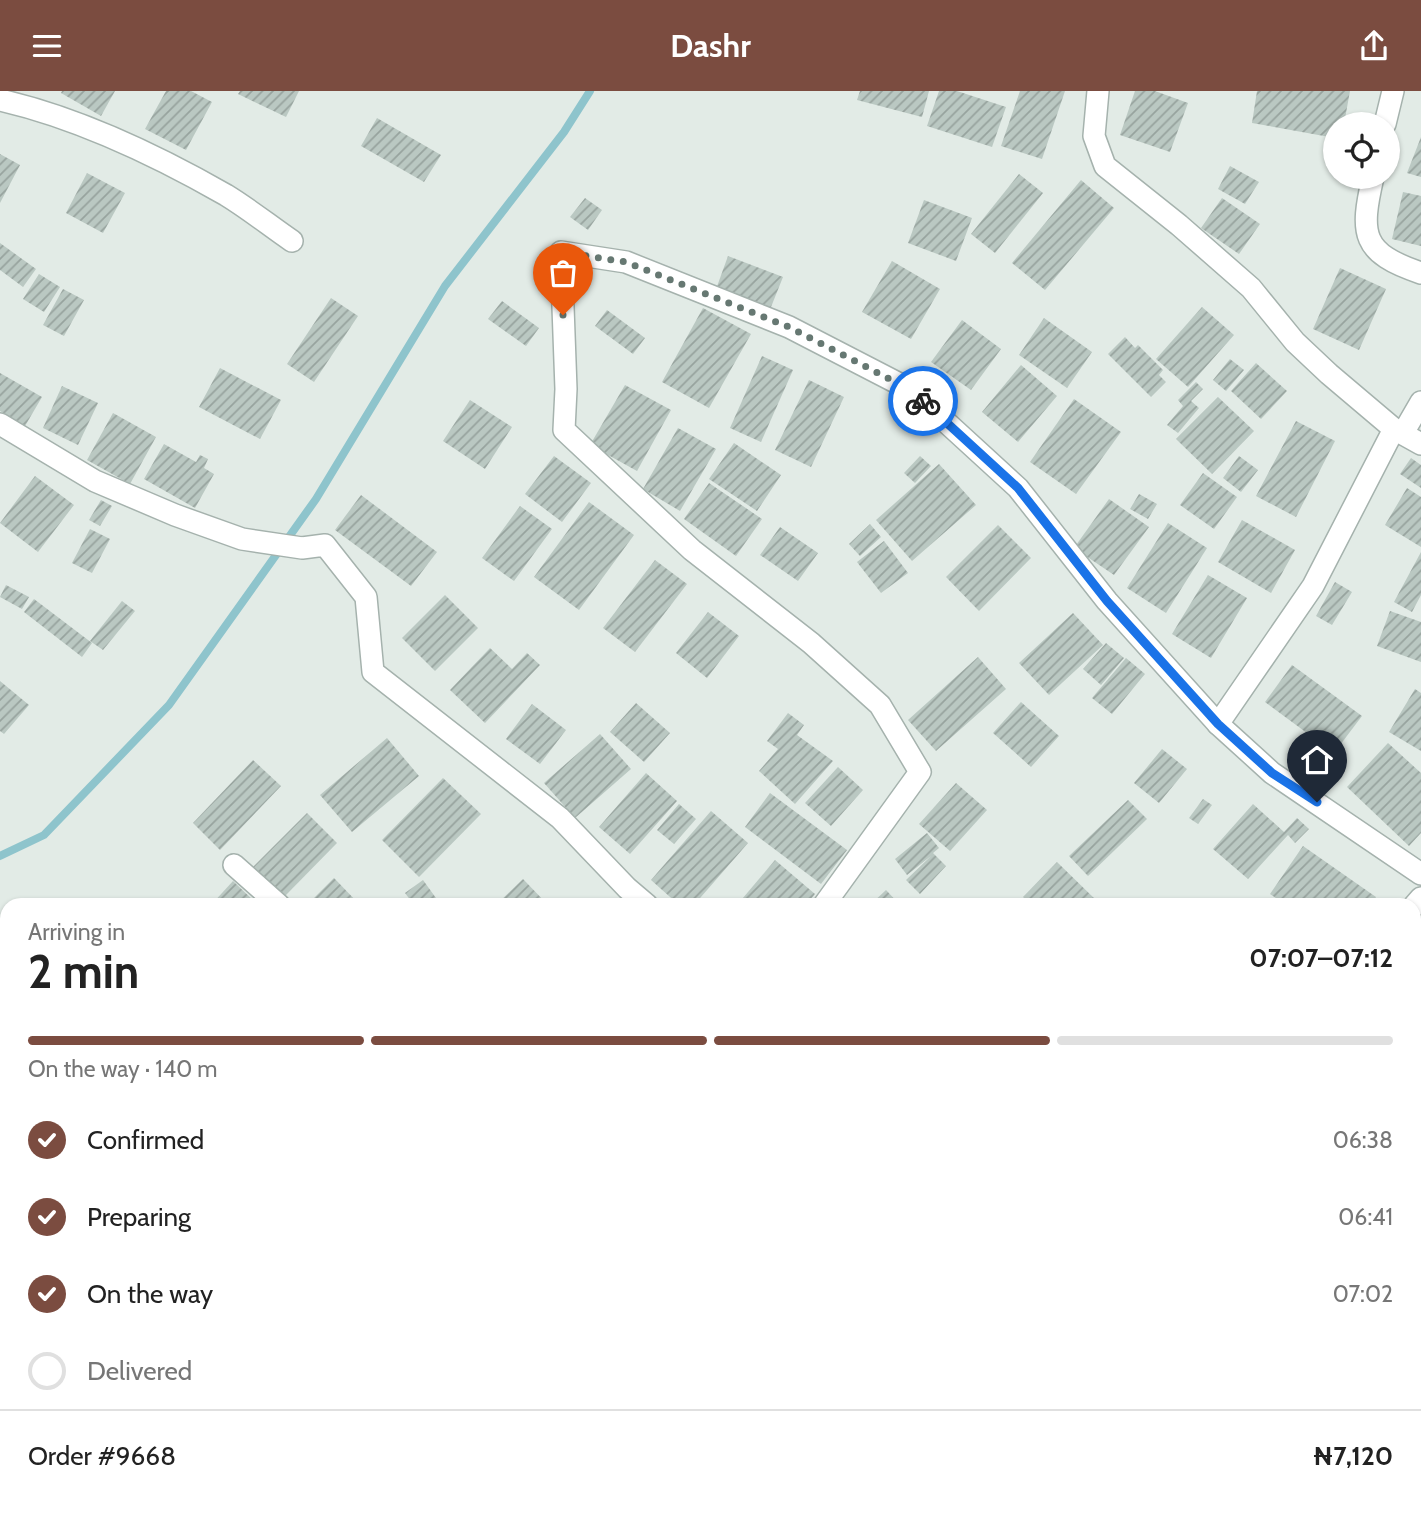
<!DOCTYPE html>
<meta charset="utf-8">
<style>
body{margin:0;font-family:Cabin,sans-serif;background:#f2f2f2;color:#222;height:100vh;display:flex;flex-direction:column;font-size:26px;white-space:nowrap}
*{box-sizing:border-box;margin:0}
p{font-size:23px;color:#767676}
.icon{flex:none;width:38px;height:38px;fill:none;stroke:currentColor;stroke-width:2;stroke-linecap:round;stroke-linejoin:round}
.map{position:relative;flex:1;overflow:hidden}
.sheet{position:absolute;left:0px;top:807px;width:1421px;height:618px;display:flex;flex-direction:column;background:#fff;border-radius:21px 21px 0 0;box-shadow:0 2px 5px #0004}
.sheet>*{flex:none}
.buttons{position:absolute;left:1323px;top:21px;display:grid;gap:14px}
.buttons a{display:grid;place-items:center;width:77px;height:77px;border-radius:50%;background:#fff;box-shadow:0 2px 5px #0004;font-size:35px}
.pin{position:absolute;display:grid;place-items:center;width:60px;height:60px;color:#fff;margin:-72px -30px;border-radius:50% 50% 50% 0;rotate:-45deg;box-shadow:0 0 7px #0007}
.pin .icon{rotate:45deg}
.courier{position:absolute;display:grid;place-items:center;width:70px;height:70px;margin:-35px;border:5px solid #1a73e8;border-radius:50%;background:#fff;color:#222;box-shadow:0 2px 9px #0007}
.head em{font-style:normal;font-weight:700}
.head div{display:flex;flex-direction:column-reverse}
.head{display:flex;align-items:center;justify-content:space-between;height:119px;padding:0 28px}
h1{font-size:46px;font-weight:700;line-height:52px}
.bar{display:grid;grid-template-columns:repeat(4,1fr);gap:10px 7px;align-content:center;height:84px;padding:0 28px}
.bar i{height:9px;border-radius:5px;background:#e0e0e0}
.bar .current{background:#7b4c40}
.bar p{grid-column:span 4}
.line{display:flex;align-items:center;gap:18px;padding:0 28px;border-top:2px solid #e0e0e0}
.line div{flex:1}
ol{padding:0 28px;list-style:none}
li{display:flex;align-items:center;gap:21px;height:77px}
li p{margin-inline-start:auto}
li .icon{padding:7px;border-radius:50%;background:#7b4c40;color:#fff;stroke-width:4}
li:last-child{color:#767676}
li i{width:38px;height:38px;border:4px solid #e0e0e0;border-radius:50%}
header{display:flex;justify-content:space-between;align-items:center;height:91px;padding:0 28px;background:#7b4c40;color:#fff;font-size:32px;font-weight:700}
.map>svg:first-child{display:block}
</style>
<header><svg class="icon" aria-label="menu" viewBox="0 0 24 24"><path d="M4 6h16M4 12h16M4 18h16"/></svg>Dashr<svg class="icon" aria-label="share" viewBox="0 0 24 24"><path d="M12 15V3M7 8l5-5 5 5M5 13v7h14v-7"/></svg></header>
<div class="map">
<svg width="1421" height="1424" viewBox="0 0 1421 1424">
<defs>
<pattern id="building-hatch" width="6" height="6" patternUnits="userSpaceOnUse" patternTransform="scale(1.75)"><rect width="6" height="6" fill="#bac8c2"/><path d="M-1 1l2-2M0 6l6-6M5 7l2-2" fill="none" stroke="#97a39e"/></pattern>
</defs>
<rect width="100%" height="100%" fill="#e2ebe6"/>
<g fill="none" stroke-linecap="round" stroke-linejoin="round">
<path stroke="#8ec4cc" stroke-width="8" d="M0 765 44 744 169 614 316 408 445 195 564 41 590 0"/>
</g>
<g fill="url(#building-hatch)">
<path d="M62 0H115L101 25 61 2Z"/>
<path d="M166 0H191L212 11 186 59 145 38Z"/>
<path d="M240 0H299L286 26 238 3Z"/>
<path d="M860 0H929L922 26 857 9Z"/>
<path d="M939 0H957L1006 16 992 56 927 35Z"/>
<path d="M1020 0H1065L1042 68 1001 55Z"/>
<path d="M1135 0H1155L1188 12 1170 61 1120 44Z"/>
<path d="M1257 0H1350L1344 33H1335V47L1252 32Z"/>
<path d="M377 27 441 64 424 91 361 55Z"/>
<path d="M1421 46V86L1407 82Z"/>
<path d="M0 63 20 74 0 112Z"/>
<path d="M1230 75 1259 91 1245 113 1218 98Z"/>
<path d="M87 82 125 102 103 142 66 122Z"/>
<path d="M1019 83 1043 102 995 162 971 143Z"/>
<path d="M1081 89 1114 117 1045 199 1012 172Z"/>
<path d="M1403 101 1421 105V155L1392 148Z"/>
<path d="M585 107 602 119 588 139 570 126Z"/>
<path d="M1222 107 1260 133 1239 163 1201 137Z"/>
<path d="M924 109 972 127 956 170 908 152Z"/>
<path d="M0 152 36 178 23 196 0 179Z"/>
<path d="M728 165 783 186 769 221 715 201Z"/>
<path d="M892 170 940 198 911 248 862 221Z"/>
<path d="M1340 177 1386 198 1359 259 1313 238Z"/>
<path d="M39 183 60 196 44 221 23 208Z"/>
<path d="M63 198 84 209 64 245 43 234Z"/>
<path d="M331 207 358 225 314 291 287 273Z"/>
<path d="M502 210 539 237 526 255 488 228Z"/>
<path d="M1202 216 1234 244 1188 296 1156 268Z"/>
<path d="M703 217 751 243 709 317 662 291Z"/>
<path d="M607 219 645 247 633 263 595 235Z"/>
<path d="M1044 227 1092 261 1067 297 1019 264Z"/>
<path d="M962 229 1001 258 971 299 931 271Z"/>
<path d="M1125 246 1135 257 1138 254 1163 279 1159 284 1166 291 1151 306 1108 263Z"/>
<path d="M762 265 793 279 761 351 730 337Z"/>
<path d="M1230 268 1244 279 1226 300 1213 289Z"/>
<path d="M1256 272 1287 300 1261 328 1231 300Z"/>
<path d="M1021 274 1057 305 1018 351 982 321Z"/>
<path d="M220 277 281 309 260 348 199 316Z"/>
<path d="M0 282 42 306 25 335 0 320Z"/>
<path d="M809 289 844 306 811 376 775 359Z"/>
<path d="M1196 291 1203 298 1191 310 1199 317 1178 342 1167 334 1183 315 1178 309Z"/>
<path d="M625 294 671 319 637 380 590 354Z"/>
<path d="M62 295 98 312 78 354 43 337Z"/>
<path d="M1218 306 1254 340 1212 383 1176 348Z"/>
<path d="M1074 308 1121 341 1076 403 1030 371Z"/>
<path d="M470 309 512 336 485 378 443 350Z"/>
<path d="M113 322 156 346 130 393 87 369Z"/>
<path d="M1296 330 1335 350 1296 426 1256 405Z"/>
<path d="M678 337 716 358 680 420 643 398Z"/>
<path d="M734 352 781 384 757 420 709 388Z"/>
<path d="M164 353 196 371 200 364 208 368 204 377 214 383 195 417 144 388Z"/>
<path d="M554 365 591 392 562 431 525 403Z"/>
<path d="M920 365 931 375 915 392 904 382Z"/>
<path d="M1239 365 1258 379 1241 401 1223 387Z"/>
<path d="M1411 367 1421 374V397L1400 383Z"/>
<path d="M939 373 976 414 912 470 876 429Z"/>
<path d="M1203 382 1237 406 1214 438 1180 414Z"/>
<path d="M35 385 74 414 38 461 0 432Z"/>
<path d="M709 392 762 428 736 465 684 428Z"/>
<path d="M1407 397 1421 406V456L1385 434Z"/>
<path d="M1139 403 1157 413 1148 428 1130 418Z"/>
<path d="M361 404 437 461 411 495 335 439Z"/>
<path d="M1109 408 1149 436 1114 484 1074 457Z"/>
<path d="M101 409 112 415 100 435 89 429Z"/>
<path d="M589 411 634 444 579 519 534 486Z"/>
<path d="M520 415 552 438 514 490 482 467Z"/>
<path d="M1242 429 1295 459 1271 502 1218 471Z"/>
<path d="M1168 432 1207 457 1166 522 1127 497Z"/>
<path d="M870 433 881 446 860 465 849 453Z"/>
<path d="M998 434 1031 467 979 520 946 486Z"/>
<path d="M780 436 818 462 798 490 760 464Z"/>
<path d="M90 438 110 448 92 482 72 472Z"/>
<path d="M884 450 908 482 881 502 857 471Z"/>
<path d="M1421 461V504L1412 521 1394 511Z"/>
<path d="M655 469 687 493 635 561 603 537Z"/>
<path d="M1208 484 1247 507 1211 567 1172 543Z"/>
<path d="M1335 491 1352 501 1332 534 1316 525Z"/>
<path d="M6 494 29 506 22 518 0 506Z"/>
<path d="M445 504 478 537 435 580 402 547Z"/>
<path d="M34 508 92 552 82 566 24 521Z"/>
<path d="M122 510 135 520 103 559 90 550Z"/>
<path d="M1390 520 1421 531V571L1377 555Z"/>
<path d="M708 521 739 545 707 587 676 562Z"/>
<path d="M1073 522 1103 554 1049 604 1019 572Z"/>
<path d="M1106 552 1124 567 1101 594 1083 578Z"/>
<path d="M490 557 512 578 527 562 540 574 485 632 450 599Z"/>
<path d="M978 566 1006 598 936 660 908 629Z"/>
<path d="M1126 567 1145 583 1112 623 1092 607Z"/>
<path d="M1292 574 1362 625 1334 662 1265 611Z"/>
<path d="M0 590 29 614 4 643 0 640Z"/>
<path d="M1415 598 1421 602V660L1389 641Z"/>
<path d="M1021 611 1059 645 1031 676 993 642Z"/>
<path d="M636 612 670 642 644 671 610 641Z"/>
<path d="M532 613 566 639 540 673 506 648Z"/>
<path d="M788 622 804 634 797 644 833 670 795 713 759 680 778 658 767 650Z"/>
<path d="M600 643 631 678 575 727 544 692Z"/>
<path d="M387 647 419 685 352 741 320 704Z"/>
<path d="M1388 652 1421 682V742L1409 755 1347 696Z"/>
<path d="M1162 658 1187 678 1159 712 1134 692Z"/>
<path d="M253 669 281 695 220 759 193 732Z"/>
<path d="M838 676 863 699 831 735 805 712Z"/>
<path d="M646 682 677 710 630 763 599 736Z"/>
<path d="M443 687 481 723 419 786 382 749Z"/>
<path d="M956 692 987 719 950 760 919 733Z"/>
<path d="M770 702 847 759 821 793 745 736Z"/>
<path d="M1203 708 1212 714 1198 733 1189 727Z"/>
<path d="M1128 709 1147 728 1088 785 1069 765Z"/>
<path d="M679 713 696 728 674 753 657 739Z"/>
<path d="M1253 713 1284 741 1297 727 1309 738 1295 752 1288 744 1248 788 1213 758Z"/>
<path d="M711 720 748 752 694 814H679L651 789Z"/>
<path d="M307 722 337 752 284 806 253 776Z"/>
<path d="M927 742 939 757 933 762 946 775 920 803 906 789 931 765 907 784 895 768Z"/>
<path d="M1303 755 1376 806 1370 814H1286L1270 803Z"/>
<path d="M775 769 815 803 806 814H737Z"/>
<path d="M1057 771 1098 811 1096 814H1031L1023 806Z"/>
<path d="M334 787 360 814H307Z"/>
<path d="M523 788 548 814H496Z"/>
<path d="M423 789 441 814H414L405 802Z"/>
<path d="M233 790 258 814H211Z"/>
<path d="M886 799 900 814H870Z"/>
<path d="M1414 916 1421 922V962L1414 970Z"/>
<path d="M7 998V1061L0 1068V1005Z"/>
<path d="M1421 1044V1068L1414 1070V1047Z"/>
<path d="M1421 1077V1109L1414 1110V1079Z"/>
<path d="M1421 1114V1157H1420L1414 1133V1116Z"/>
<path d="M7 1143V1179L3 1186 0 1184V1154Z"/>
<path d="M7 1188V1258L0 1254V1202Z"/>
<path d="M0 1322H7L6 1366H0Z"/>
<rect x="74" y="1418" width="66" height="6"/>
<path d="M160 1418H209L210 1424H161Z"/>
<path d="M234 1418H297L298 1424H235Z"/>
<path d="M332 1418H379L362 1424H334Z"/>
<path d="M400 1418H445L447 1424H402Z"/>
<path d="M753 1418H799L802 1424H757Z"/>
<path d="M926 1418H1018L1017 1424H925Z"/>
<path d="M1064 1418H1127L1126 1424H1063Z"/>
</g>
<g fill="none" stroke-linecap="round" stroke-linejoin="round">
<defs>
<g id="street">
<path d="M1098 0 1094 45 1105 75 1179 134 1251 197 1295 251 1329 283 1394 338 1421 353"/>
<path d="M0 9C79 27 156 64 226 104 249 118 270 135 292 150"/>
<path d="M1385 33 1393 0"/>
<path d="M1373 86C1360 143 1361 162 1421 182"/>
<path d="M0 333 95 390 175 424 242 448 302 457 325 454 366 506 373 581 560 727 627 797 647 814"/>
<path d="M1403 342 1421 311"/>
<path d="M1218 633 1313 495 1394 338"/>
<path d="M234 774 279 814"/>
<path d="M824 814 920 681 880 614 811 552 692 459 564 339 566 298 561 161 626 171 789 236 911 299 1018 397 1107 510 1218 633 1272 682 1421 783"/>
<path d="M1414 815 1421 807"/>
<path d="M0 1110 7 1116"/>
<path d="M1414 1221 1421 1219"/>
<path d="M0 1409 7 1407"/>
<path d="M227 1418 228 1424"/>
<path d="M558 1418 560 1424"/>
<path d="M1266 1418 1285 1424"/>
<path d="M1030 1424 1033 1418"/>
</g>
</defs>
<use href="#street" stroke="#a5b2ad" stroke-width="24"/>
<use href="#street" stroke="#fff" stroke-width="21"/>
</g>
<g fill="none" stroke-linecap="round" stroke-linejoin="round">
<path stroke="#667872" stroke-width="7" stroke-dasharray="0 12.6" d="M563 224 561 161 626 171 789 236 911 299 923 310"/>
<path stroke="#1a73e8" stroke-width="9" d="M923 310 1018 397 1107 510 1218 633 1272 682 1317 711"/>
</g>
</svg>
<div class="buttons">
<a><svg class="icon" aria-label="locate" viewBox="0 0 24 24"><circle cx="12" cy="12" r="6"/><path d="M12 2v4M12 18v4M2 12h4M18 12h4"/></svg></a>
</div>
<div class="pin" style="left:563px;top:224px;background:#ea580c"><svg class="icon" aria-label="bag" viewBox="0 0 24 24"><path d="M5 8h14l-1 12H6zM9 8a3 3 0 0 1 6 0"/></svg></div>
<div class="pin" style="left:1317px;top:711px;background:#1f2937"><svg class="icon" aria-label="home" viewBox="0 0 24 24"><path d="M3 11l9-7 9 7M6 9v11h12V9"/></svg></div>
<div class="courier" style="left:923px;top:310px"><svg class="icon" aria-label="bike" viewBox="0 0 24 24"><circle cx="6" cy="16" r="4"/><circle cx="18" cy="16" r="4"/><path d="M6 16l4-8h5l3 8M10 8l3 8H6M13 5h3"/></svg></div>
<section class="sheet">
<div class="head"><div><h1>2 min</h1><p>Arriving in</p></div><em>07:07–07:12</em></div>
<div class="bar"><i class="current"></i><i class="current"></i><i class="current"></i><i></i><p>On the way · 140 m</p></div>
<ol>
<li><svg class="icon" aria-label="check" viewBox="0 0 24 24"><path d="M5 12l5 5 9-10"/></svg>Confirmed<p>06:38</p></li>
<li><svg class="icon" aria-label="check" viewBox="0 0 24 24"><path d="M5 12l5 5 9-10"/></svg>Preparing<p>06:41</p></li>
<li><svg class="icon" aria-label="check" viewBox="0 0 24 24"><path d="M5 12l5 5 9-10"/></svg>On the way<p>07:02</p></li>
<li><i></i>Delivered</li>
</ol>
<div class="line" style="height:91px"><div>Order #9668</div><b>₦7,120</b></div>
</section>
</div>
